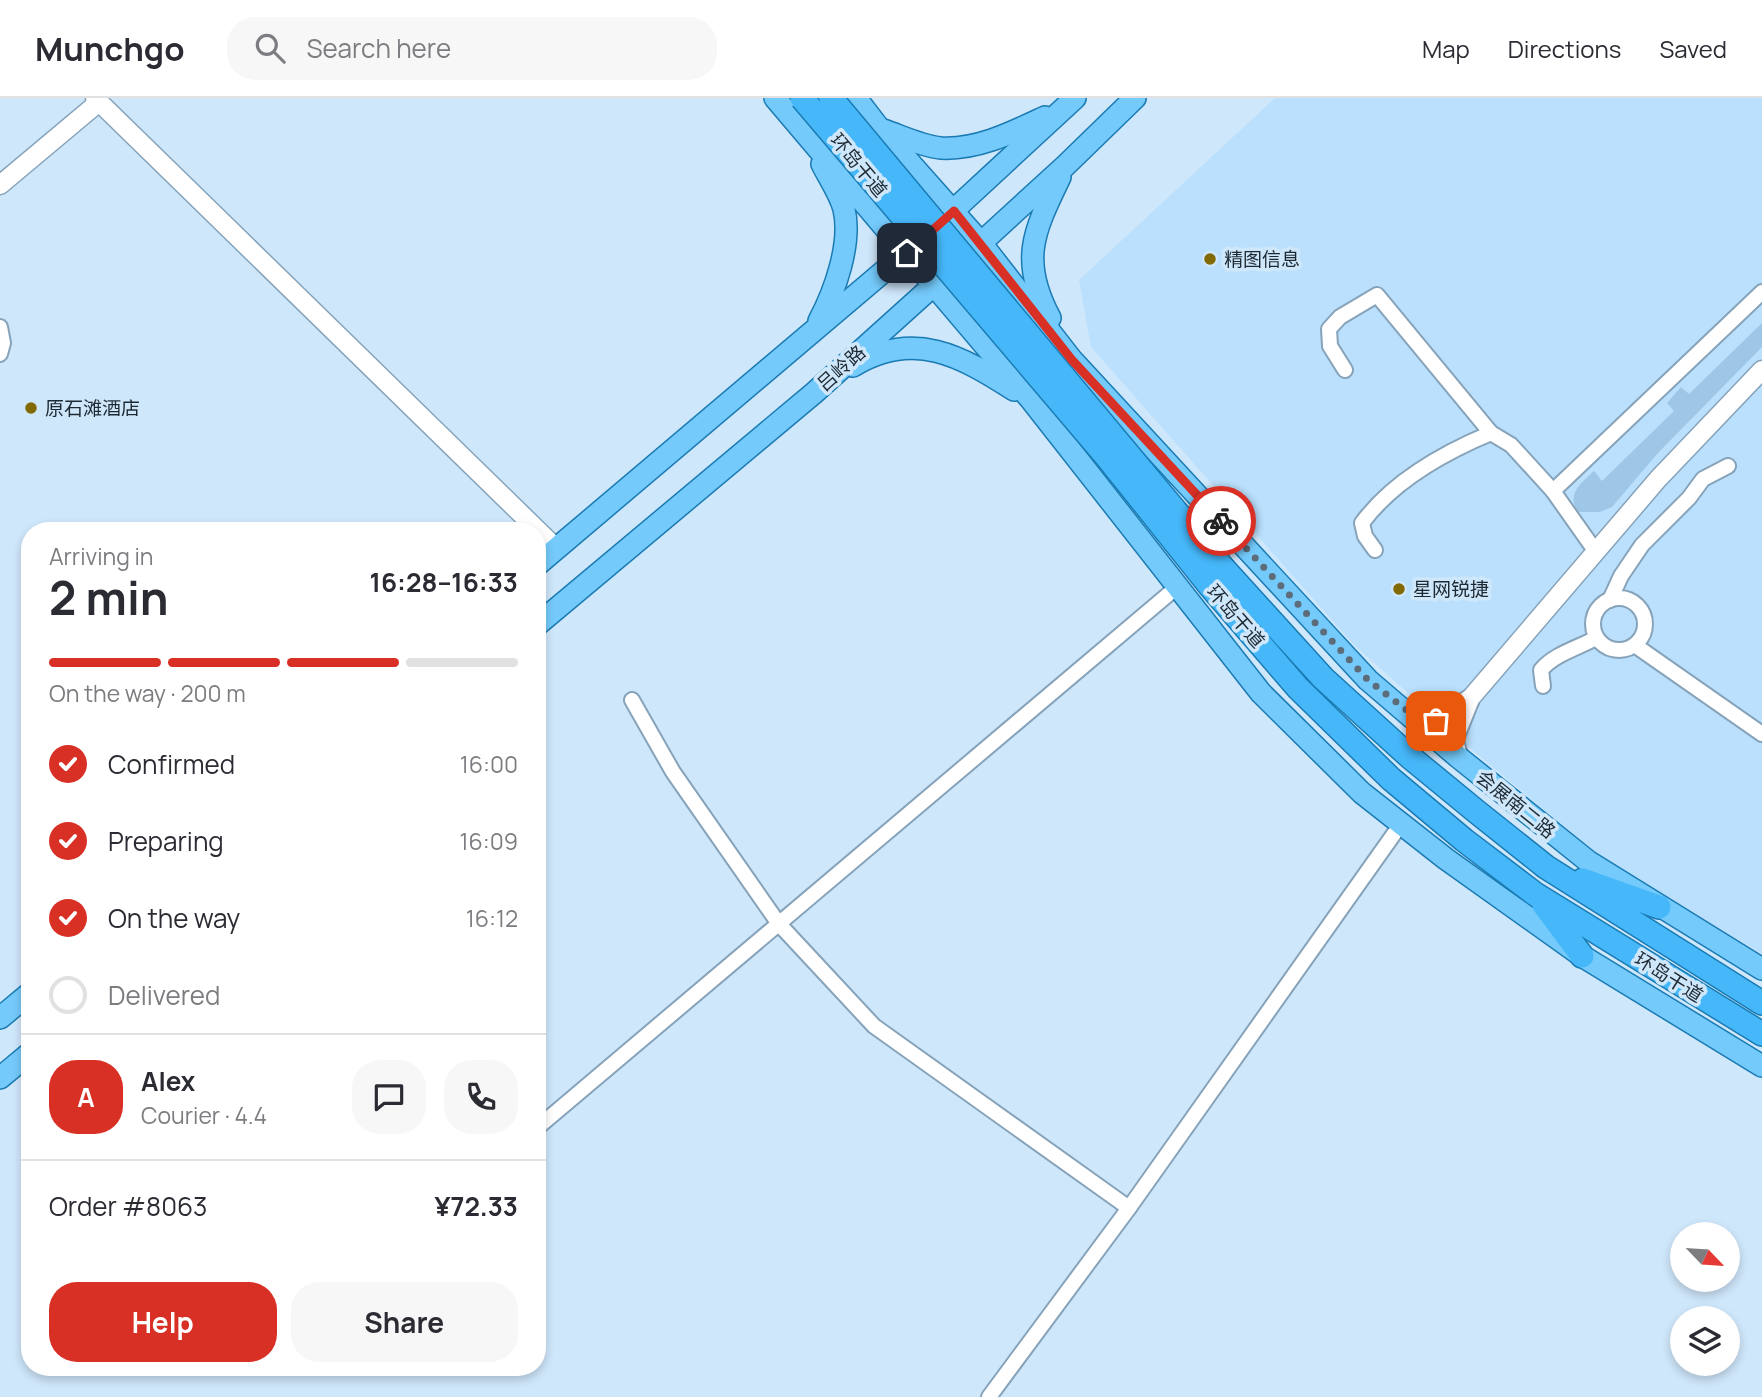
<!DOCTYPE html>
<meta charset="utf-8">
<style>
body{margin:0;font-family:Manrope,"Noto Sans SC",sans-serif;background:#f7f7f7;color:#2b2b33;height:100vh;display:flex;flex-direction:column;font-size:26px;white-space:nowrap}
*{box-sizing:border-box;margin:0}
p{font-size:23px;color:#7c7c81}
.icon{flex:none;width:38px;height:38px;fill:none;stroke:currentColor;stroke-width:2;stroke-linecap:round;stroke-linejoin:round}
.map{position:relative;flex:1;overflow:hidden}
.details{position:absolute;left:21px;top:424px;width:525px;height:854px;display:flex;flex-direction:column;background:#fff;border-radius:28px;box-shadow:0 4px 10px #0003}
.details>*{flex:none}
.needle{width:46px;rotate:115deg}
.buttons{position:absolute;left:1670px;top:1124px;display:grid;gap:14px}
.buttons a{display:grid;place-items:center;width:70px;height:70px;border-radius:50%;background:#fff;box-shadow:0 4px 10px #0003;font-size:35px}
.pin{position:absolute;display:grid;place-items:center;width:60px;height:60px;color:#fff;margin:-30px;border-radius:14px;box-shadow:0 4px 10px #0006}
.courier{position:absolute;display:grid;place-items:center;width:70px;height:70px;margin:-35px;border:5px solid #d93025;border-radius:50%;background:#fff;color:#222;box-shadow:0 2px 9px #0007}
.headline em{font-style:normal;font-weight:700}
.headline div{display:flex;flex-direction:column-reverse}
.headline{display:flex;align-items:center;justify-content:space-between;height:119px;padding:0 28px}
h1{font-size:46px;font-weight:700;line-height:52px}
.bar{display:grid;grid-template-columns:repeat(4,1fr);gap:10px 7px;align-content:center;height:84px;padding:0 28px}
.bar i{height:9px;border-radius:5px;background:#e1e1e2}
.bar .current{background:#d93025}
.bar p{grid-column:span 4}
.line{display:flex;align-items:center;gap:18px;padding:0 28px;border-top:2px solid #e1e1e2}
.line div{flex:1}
.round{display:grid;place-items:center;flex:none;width:74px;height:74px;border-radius:28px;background:#f7f7f7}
ol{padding:0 28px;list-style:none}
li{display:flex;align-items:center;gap:21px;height:77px}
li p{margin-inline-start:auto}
li .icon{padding:7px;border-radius:50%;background:#d93025;color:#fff;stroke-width:4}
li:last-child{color:#7c7c81}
li i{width:38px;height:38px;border:4px solid #e1e1e2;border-radius:50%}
.cta{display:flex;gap:14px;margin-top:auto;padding:14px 28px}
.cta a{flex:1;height:80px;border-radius:28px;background:#d93025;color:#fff;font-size:28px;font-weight:700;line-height:80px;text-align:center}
.cta a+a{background:#f7f7f7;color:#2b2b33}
header{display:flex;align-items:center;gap:42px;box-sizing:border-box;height:98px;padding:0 35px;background:#fff;border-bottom:2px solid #e1e1e2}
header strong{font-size:33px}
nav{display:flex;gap:38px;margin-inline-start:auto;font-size:24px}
.search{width:490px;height:63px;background:#f7f7f7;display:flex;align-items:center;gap:18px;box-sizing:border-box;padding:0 24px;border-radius:28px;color:#7c7c81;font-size:26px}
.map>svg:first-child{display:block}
</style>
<header>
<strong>Munchgo</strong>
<div class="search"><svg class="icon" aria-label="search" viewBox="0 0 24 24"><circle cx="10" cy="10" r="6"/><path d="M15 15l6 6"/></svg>Search here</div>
<nav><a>Map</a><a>Directions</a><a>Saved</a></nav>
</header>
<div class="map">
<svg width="1762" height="1299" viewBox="0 0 1762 1299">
<rect width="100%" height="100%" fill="#cfe7fb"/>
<path fill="#bae0fd" d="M1275 0H1762V856L1598 756 1478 657 1354 547 1091 249 1079 182Z"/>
<path fill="#9ec6e6" d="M1762 225V249L1657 356 1612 409 1600 414H1578C1566 396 1581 385 1594 373L1602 383 1674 313 1667 305 1681 289 1689 296Z"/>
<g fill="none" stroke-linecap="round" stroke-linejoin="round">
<defs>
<g id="minor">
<path d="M0 229 3 245 0 256"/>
<path d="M1345 272 1330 248 1329 231 1340 219 1377 197 1491 335"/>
<path d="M1375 452 1365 438 1362 425C1393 383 1443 355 1491 335L1511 347 1553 393"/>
<path d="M1596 454 1553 393 1762 194"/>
<circle cx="1619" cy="526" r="26"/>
<path d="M1610 502 1621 478 1642 447 1689 400 1703 381 1728 368"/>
<path d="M1636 548 1762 636"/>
<path d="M1543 588 1541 572C1554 556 1578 550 1596 540"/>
<path d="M632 602 673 674 779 826 874 928 1129 1110"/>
<path d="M537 1030 1177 489"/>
<path d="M989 1299 1129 1110 1401 726"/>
</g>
<g id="tertiary">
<path d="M95 0 557 451"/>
<path d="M0 87 99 4"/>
<path d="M1469 602 1658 381 1762 272"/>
</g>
<g id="secondary">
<path d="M1405 611 1435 623 1469 602"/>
<path d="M1458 659 1453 642 1469 602"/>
</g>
<g id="primary">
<path d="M775 0 1032 303 1261 595 1362 695 1446 761 1582 858 1762 968"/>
<path d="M856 0 879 30 981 145 1072 262 1368 582 1458 659 1589 764 1762 871"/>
<path d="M883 32C901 38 921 48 941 50 978 52 1013 34 1045 19"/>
<path d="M943 122 1075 0"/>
<path d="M971 154 1065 68 1135 0"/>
<path d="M1050 220C1019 162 1034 133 1060 79"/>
<path d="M819 223C835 193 852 145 844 111 840 96 829 80 822 66"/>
<path d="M853 268C914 231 961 258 1014 292"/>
<path d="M537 467 916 146"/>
<path d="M537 527 814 295 945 177"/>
<path d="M0 920 30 895"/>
<path d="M0 980 30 955"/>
</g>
<g id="trunk">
<path d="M1224 471 1323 580 1410 659 1477 714 1546 769 1762 905"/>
<path d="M1210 488 1298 590 1391 681 1464 742 1535 796 1762 936"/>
<path d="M1583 782 1659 809"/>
<path d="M1544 807 1582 858"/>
</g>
</defs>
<use href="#minor" stroke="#86a3ba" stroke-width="18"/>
<use href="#tertiary" stroke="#86a3ba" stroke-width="21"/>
<use href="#secondary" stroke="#86a3ba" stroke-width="23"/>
<use href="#primary" stroke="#1a7bb3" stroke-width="24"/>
<use href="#trunk" stroke="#1a7bb3" stroke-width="26"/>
<use href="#minor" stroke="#fff" stroke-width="14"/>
<use href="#tertiary" stroke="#fff" stroke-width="18"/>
<use href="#secondary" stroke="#fff" stroke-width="19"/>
<use href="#primary" stroke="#74cafb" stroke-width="21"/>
<use href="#trunk" stroke="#46b8fa" stroke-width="23"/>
<defs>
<g id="trunk-bridge">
<path d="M802 0 1107 359 1210 488"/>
<path d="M831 0 1224 471"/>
</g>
</defs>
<use href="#trunk-bridge" stroke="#1a7bb3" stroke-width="26" stroke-linecap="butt"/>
<use href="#trunk-bridge" stroke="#46b8fa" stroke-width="23"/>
</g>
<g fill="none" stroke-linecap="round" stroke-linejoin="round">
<path stroke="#5c6c79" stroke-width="7" stroke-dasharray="0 12.6" d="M1221 423 1368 582 1405 611 1436 623"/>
<path stroke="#d93025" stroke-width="9" d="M907 155 954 113 1072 262 1221 423"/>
</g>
<g fill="#826901" stroke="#cfe7fb" stroke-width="2.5">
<circle cx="1210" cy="161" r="7"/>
<circle cx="31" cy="310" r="7"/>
<circle cx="1399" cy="491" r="7"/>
</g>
<g text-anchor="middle" stroke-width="7" stroke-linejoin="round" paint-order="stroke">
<g font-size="19" fill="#1e2a33" stroke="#cfe7fb">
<text transform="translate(859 67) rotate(50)" y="7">环岛干道</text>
<text transform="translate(841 270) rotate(-42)" y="7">吕岭路</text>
<text transform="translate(1236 518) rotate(49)" y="7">环岛干道</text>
<text transform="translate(1516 706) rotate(39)" y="7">会展南二路</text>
<text transform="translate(1669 879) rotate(32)" y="7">环岛干道</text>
</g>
<g font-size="19" fill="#1e2a33" stroke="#cfe7fb" text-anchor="start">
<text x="1224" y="168">精图信息</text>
<text x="45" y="317">原石滩酒店</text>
<text x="1413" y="498">星网锐捷</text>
</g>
</g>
</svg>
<div class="buttons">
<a><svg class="needle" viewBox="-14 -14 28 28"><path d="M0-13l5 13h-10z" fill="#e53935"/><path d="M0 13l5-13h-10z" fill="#7c7c81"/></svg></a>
<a><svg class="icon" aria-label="layers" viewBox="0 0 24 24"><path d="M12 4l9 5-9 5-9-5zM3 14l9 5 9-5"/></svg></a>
</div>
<div class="pin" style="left:1436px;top:623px;background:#ea580c"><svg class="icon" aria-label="bag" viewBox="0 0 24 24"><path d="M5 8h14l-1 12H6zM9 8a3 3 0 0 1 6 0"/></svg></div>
<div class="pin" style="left:907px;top:155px;background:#1f2937"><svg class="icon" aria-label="home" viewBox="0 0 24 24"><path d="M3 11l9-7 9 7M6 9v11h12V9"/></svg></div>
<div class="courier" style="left:1221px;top:423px"><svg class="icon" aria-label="bike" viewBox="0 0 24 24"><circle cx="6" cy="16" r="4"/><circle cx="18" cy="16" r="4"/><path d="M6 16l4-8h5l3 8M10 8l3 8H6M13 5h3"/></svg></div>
<section class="details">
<div class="headline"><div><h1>2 min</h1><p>Arriving in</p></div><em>16:28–16:33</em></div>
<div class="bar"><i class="current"></i><i class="current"></i><i class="current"></i><i></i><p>On the way · 200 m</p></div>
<ol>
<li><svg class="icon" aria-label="check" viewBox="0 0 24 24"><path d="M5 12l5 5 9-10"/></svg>Confirmed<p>16:00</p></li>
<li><svg class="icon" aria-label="check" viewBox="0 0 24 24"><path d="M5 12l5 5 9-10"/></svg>Preparing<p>16:09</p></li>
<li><svg class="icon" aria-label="check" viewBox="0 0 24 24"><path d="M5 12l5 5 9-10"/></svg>On the way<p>16:12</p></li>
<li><i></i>Delivered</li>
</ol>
<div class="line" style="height:126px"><b class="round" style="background:#d93025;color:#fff">A</b><div><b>Alex</b><p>Courier · 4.4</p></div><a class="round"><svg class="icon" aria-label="chat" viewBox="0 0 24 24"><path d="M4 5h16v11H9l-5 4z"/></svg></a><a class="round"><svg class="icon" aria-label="phone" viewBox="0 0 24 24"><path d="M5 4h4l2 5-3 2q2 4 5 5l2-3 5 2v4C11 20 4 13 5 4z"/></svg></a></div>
<div class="line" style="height:91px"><div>Order #8063</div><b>¥72.33</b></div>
<div class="cta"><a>Help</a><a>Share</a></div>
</section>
</div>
